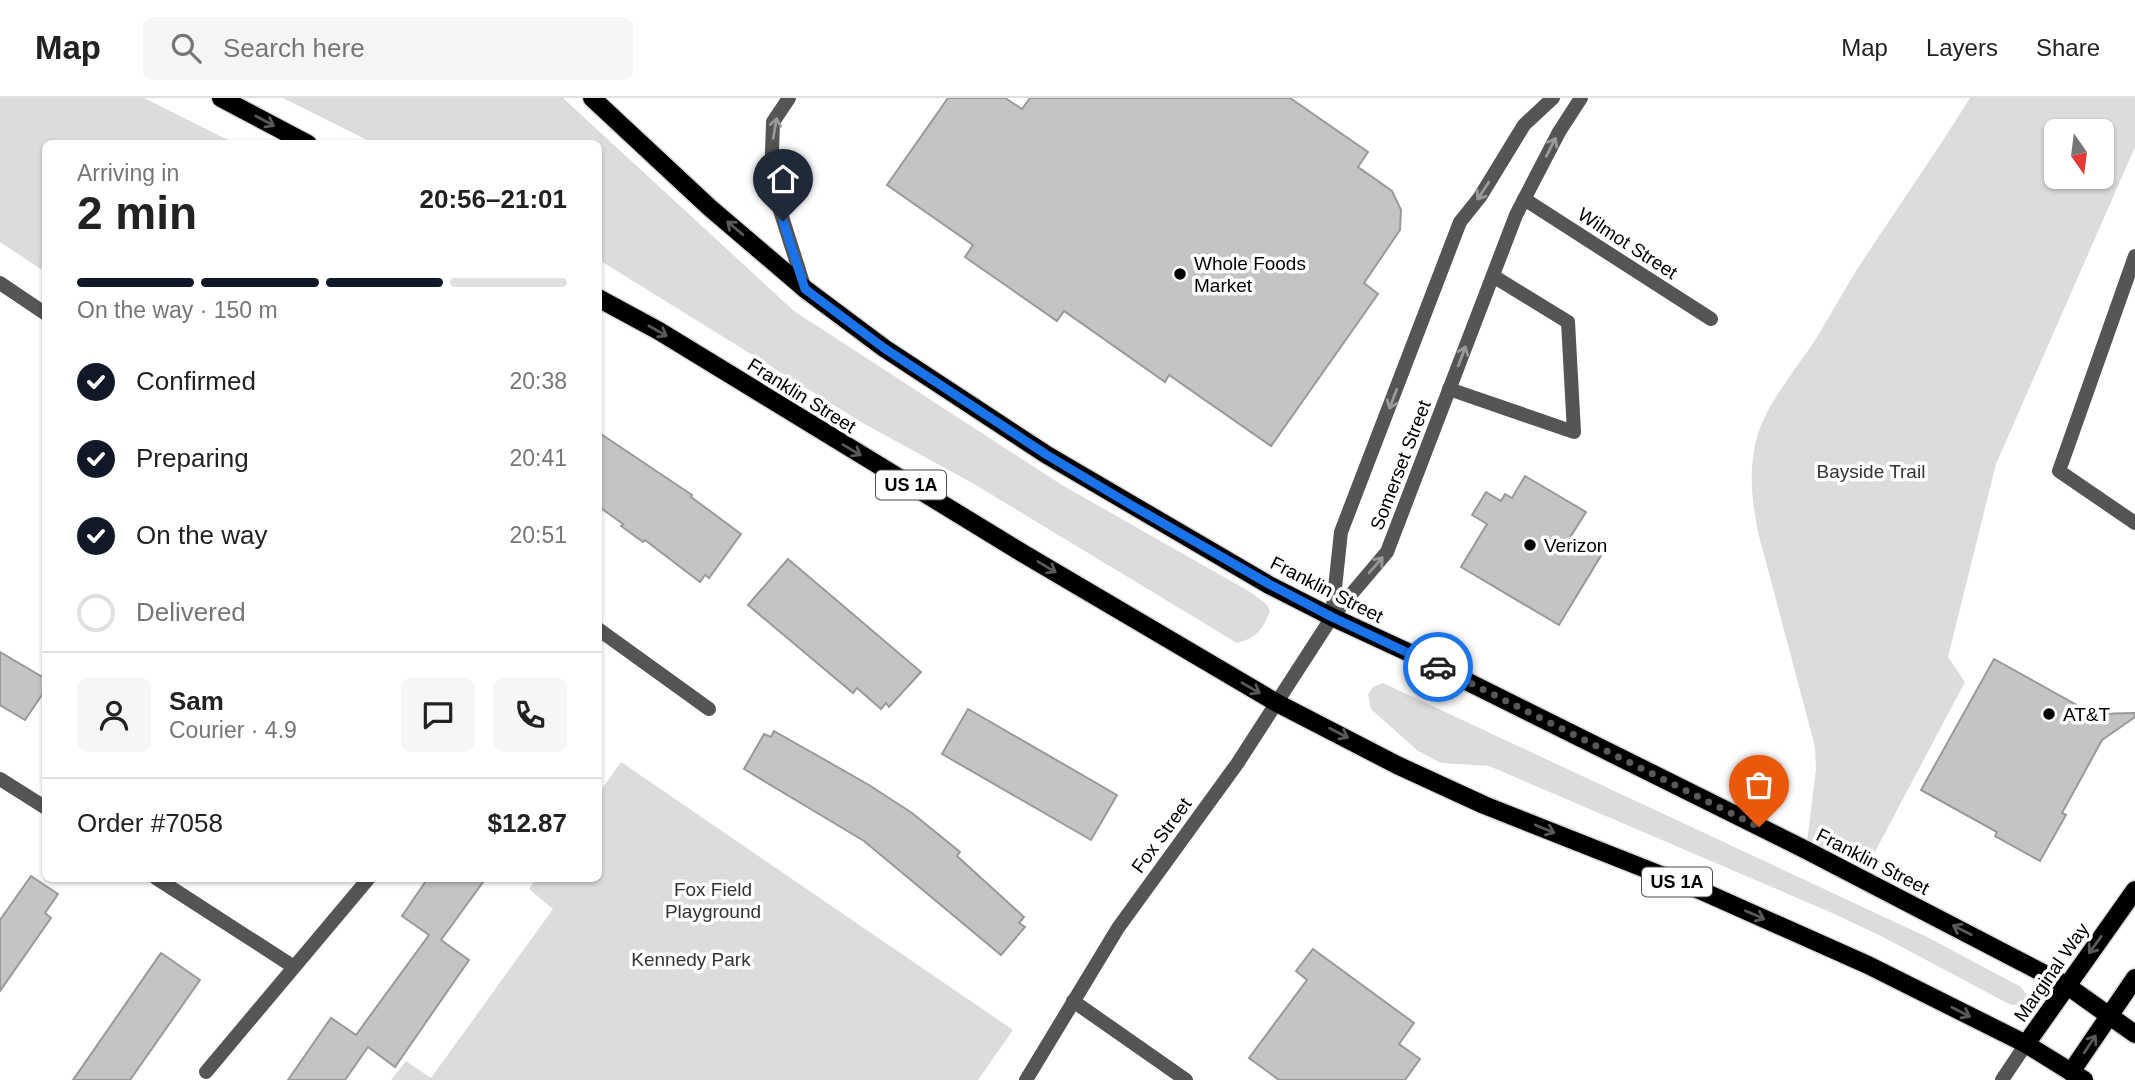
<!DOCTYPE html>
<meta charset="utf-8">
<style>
body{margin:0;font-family:Helvetica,sans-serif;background:#f6f6f6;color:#222;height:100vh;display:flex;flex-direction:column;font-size:26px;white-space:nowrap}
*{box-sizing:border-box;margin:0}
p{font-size:23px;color:#767676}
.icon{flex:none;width:38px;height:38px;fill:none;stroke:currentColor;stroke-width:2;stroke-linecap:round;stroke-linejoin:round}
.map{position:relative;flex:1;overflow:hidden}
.sheet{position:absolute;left:42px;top:42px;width:560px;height:742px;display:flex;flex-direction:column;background:#fff;border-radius:10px;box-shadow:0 2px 5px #0004}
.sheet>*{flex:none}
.needle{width:46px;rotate:166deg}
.controls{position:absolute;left:2044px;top:21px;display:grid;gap:14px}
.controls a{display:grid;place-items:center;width:70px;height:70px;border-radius:10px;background:#fff;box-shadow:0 2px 5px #0004;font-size:35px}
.pin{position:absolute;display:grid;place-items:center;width:60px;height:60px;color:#fff;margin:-72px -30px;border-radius:50% 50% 50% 0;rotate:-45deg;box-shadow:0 0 7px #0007}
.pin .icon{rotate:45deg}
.courier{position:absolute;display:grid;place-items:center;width:70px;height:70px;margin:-35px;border:5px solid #1a73e8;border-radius:50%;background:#fff;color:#222;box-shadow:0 2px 9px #0007}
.summary em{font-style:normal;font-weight:700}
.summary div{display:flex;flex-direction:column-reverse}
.summary{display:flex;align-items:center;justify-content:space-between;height:119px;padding:0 35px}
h1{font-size:46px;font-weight:700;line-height:52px}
.bar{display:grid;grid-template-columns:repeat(4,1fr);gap:10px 7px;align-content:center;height:84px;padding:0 35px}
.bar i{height:9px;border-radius:5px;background:#e0e0e0}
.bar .active{background:#111827}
.bar p{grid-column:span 4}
.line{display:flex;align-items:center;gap:18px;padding:0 35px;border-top:2px solid #e0e0e0}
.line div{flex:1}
.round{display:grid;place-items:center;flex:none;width:74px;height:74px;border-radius:10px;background:#f6f6f6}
ol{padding:0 35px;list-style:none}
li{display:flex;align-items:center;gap:21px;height:77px}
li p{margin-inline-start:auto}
li .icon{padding:7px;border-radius:50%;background:#111827;color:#fff;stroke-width:4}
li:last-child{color:#767676}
li i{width:38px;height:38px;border:4px solid #e0e0e0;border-radius:50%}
header{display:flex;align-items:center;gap:42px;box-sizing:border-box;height:98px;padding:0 35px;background:#fff;border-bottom:2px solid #e0e0e0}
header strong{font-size:33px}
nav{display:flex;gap:38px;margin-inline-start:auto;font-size:24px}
.search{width:490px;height:63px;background:#f6f6f6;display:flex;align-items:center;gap:18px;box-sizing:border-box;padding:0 24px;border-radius:10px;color:#767676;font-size:26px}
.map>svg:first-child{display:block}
</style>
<header>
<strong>Map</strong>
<div class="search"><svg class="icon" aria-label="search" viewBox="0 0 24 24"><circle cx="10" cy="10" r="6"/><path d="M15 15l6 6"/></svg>Search here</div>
<nav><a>Map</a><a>Layers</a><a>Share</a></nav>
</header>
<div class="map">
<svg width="2135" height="982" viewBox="0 0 2135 982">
<rect width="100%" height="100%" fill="#fff"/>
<g fill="#dcdcdc" fill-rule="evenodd">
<path d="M0 0H144L234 45 46 46 45 174 0 144Z"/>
<path d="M283 0H563L794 213 1062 387 1252 495 1267 507 1270 513C1263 531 1257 540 1237 545L974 386 861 324 599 162 598 46 373 45Z"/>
<path d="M1970 0H2135V49L1996 366 1948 559 1965 584 1861 780 1806 752 1816 671 1815 649 1758 434C1752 402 1748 372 1757 339 1768 302 1797 271 1817 239 1831 216 1844 192 1858 170 1895 113 1934 58 1970 0ZM2056 33H2102V79H2056Z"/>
<path d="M1383 585 1927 839 2021 889 2026 896 2025 902 2017 907H2011L1879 837 1830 814 1489 668 1441 665 1418 653 1371 611 1368 596 1373 589Z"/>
<path d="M621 664 1013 932 978 982H391L406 963 431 980 553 811 529 791 536 781 598 780 599 695Z"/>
</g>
<g fill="#c4c4c4" stroke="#999" stroke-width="2">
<path d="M948 0H1005L1022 11 1030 0H1290L1368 54 1358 69 1392 93 1401 112 1400 132 1364 185 1378 196 1271 348 1169 277 1165 284 1064 213 1057 223 965 159 973 147 887 87Z"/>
<path d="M598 334 692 397 691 399 741 436 709 480 705 477 700 484 645 442 643 444 621 428 623 426 598 408Z"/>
<path d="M1525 378 1586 414 1571 438 1602 456 1559 527 1461 469 1487 426 1472 417 1486 394 1501 403 1505 396 1512 400Z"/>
<path d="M788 461 921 574 889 609 886 605 881 611 857 590 853 595 748 507Z"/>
<path d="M0 554 46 581V591L25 622 0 607Z"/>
<path d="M1994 561 2093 616 2135 615V619L2102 642 2062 715 2066 717 2040 763 1995 738 1997 734 1921 692Z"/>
<path d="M968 611 1117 697 1091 742 942 656Z"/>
<path d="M774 633 869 687 912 715 960 754 957 758 1024 819 1019 825 1025 829 1001 857 864 743 744 671 764 636 771 639Z"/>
<path d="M31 778 58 796 45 815 51 820 0 893V822Z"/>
<path d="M428 780H486L441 842 469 862 395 969 368 949 345 982H288L331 920 356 937 429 837 402 818Z"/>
<path d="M1313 851 1414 925 1399 946 1420 961 1405 982H1279L1249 960 1307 882 1296 873Z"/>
<path d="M161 855 200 882 130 982H73Z"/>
</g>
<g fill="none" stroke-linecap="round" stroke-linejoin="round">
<defs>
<g id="primary">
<path d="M221 0 308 46"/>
<path d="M592 0 709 109 805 191 884 250 1047 357 1269 487 1332 519 1414 557 1806 752 2066 887 2135 936"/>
<path d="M598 200 659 233 1024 456 1277 605 1397 667 1484 707 1704 794 1868 867 2026 946 2084 982"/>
<path d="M2026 946 2135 792"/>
<path d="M2071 974 2135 880"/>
</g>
</defs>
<use href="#primary" stroke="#dbdbdb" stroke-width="21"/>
<g stroke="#555" stroke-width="14">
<path d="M1524 101 1711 221"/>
<path d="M2135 158 2059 373 2135 425"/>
<path d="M1449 291 1574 334 1568 224 1493 178"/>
<path d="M206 974 369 780"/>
</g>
<g stroke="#555" stroke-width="14">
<path d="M789 0 773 24 771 84 805 191"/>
<path d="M0 185 46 216"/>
<path d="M598 531 709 611"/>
<path d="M0 681 46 710"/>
<path d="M156 780 294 869"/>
<path d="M1073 903 1186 982"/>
</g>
<g stroke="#555" stroke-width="14">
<path d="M1332 518 1341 434 1460 124 1480 99 1524 27 1553 0"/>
<path d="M1026 982 1118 830 1237 666 1332 519 1387 454 1516 117 1559 34 1581 0"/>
<path d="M2002 982 2026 946"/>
</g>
<use href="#primary" stroke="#000" stroke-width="18"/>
</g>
<defs><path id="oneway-shaft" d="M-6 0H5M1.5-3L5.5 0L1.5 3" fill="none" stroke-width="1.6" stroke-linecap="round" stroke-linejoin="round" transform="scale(1.75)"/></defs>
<g stroke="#595959">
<use href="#oneway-shaft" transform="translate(265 23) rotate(28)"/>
<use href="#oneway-shaft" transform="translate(735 130) rotate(-140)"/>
<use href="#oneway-shaft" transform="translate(658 233) rotate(30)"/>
<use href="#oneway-shaft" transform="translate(852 352) rotate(31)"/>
<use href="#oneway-shaft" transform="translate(1047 469) rotate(31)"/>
<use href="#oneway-shaft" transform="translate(1251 590) rotate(30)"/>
<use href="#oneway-shaft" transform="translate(1339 635) rotate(27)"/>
<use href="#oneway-shaft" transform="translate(1545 731) rotate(22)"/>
<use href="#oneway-shaft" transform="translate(1755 817) rotate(24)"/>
<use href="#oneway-shaft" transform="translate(1962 832) rotate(-153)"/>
<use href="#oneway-shaft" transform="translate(2095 847) rotate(126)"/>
<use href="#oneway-shaft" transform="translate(1961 914) rotate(27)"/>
<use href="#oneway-shaft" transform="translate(2090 946) rotate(-56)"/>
</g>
<g stroke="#999">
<use href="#oneway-shaft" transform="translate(775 30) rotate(-80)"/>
<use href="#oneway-shaft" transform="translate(1551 49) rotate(-63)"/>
<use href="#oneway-shaft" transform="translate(1483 93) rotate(123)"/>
<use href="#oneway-shaft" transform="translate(1462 258) rotate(-69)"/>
<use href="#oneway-shaft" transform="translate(1393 301) rotate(111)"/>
<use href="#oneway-shaft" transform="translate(1376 467) rotate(-49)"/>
</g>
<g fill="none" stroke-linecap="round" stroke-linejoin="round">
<path stroke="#595959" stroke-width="7" stroke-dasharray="0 12.6" d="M1438 569 1759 729"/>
<path stroke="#1a73e8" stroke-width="9" d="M783 123 805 191 884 250 1047 357 1131 407 1269 486 1332 519 1438 569"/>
</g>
<g fill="#000" stroke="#fff" stroke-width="2.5">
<circle cx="1180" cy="176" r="7"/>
<circle cx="1530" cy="447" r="7"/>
<circle cx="2049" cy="616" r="7"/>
</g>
<g text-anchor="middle" stroke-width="7" stroke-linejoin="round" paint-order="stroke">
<g fill="#fff" stroke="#4c4c4c" stroke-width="2">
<rect x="876" y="372.5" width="70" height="29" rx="5"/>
<rect x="1642" y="769.5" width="70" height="29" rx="5"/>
</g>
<g font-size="18" font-weight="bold" fill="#000">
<text x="911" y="393">US 1A</text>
<text x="1677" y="790">US 1A</text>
</g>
<g font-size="19" fill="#000" stroke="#fff">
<text transform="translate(1628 145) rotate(33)" y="7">Wilmot Street</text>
<text transform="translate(802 297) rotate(32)" y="7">Franklin Street</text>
<text transform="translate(1400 367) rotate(-69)" y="7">Somerset Street</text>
<text transform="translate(1327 491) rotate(27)" y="7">Franklin Street</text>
<text transform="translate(1161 737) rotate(-54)" y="7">Fox Street</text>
<text transform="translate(1873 763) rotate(27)" y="7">Franklin Street</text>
<text transform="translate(2051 874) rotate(-55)" y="7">Marginal Way</text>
</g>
<g font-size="19" fill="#000" stroke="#fff" text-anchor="start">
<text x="1194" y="172">Whole Foods<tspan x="1194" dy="22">Market</tspan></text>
<text x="1544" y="454">Verizon</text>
<text x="2063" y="623">AT&amp;T</text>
</g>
<g font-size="19" fill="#333" stroke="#fff">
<text x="1871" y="380">Bayside Trail</text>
<text x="713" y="798">Fox Field<tspan x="713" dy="22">Playground</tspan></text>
<text x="691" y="868">Kennedy Park</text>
</g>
</g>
</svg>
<div class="controls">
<a><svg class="needle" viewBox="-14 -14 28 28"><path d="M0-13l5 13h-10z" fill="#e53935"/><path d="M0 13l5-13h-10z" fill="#767676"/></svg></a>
</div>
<div class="pin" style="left:1759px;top:729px;background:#ea580c"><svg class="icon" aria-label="bag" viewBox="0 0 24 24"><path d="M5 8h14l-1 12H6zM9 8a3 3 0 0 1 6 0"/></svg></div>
<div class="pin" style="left:783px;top:123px;background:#1f2937"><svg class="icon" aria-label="home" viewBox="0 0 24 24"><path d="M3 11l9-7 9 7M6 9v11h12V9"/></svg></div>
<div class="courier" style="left:1438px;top:569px"><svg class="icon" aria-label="car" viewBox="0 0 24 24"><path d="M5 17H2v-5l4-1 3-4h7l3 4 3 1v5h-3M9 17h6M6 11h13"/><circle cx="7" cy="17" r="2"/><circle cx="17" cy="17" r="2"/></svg></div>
<section class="sheet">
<div class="summary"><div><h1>2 min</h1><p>Arriving in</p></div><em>20:56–21:01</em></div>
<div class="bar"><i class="active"></i><i class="active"></i><i class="active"></i><i></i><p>On the way · 150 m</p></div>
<ol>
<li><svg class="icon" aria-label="check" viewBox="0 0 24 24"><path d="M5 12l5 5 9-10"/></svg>Confirmed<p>20:38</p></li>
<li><svg class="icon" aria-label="check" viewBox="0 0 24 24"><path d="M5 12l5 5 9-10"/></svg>Preparing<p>20:41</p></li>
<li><svg class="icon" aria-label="check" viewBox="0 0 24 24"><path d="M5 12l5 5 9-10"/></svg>On the way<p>20:51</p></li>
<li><i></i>Delivered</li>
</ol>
<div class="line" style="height:126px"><a class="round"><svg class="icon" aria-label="person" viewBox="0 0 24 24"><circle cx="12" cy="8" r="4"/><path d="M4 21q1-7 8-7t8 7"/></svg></a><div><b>Sam</b><p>Courier · 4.9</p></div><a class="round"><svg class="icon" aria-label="chat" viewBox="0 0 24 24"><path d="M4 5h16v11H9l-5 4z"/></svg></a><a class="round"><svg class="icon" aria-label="phone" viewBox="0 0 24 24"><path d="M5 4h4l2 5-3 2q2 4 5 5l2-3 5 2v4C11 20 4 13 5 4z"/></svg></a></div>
<div class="line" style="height:91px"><div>Order #7058</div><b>$12.87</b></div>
</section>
</div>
